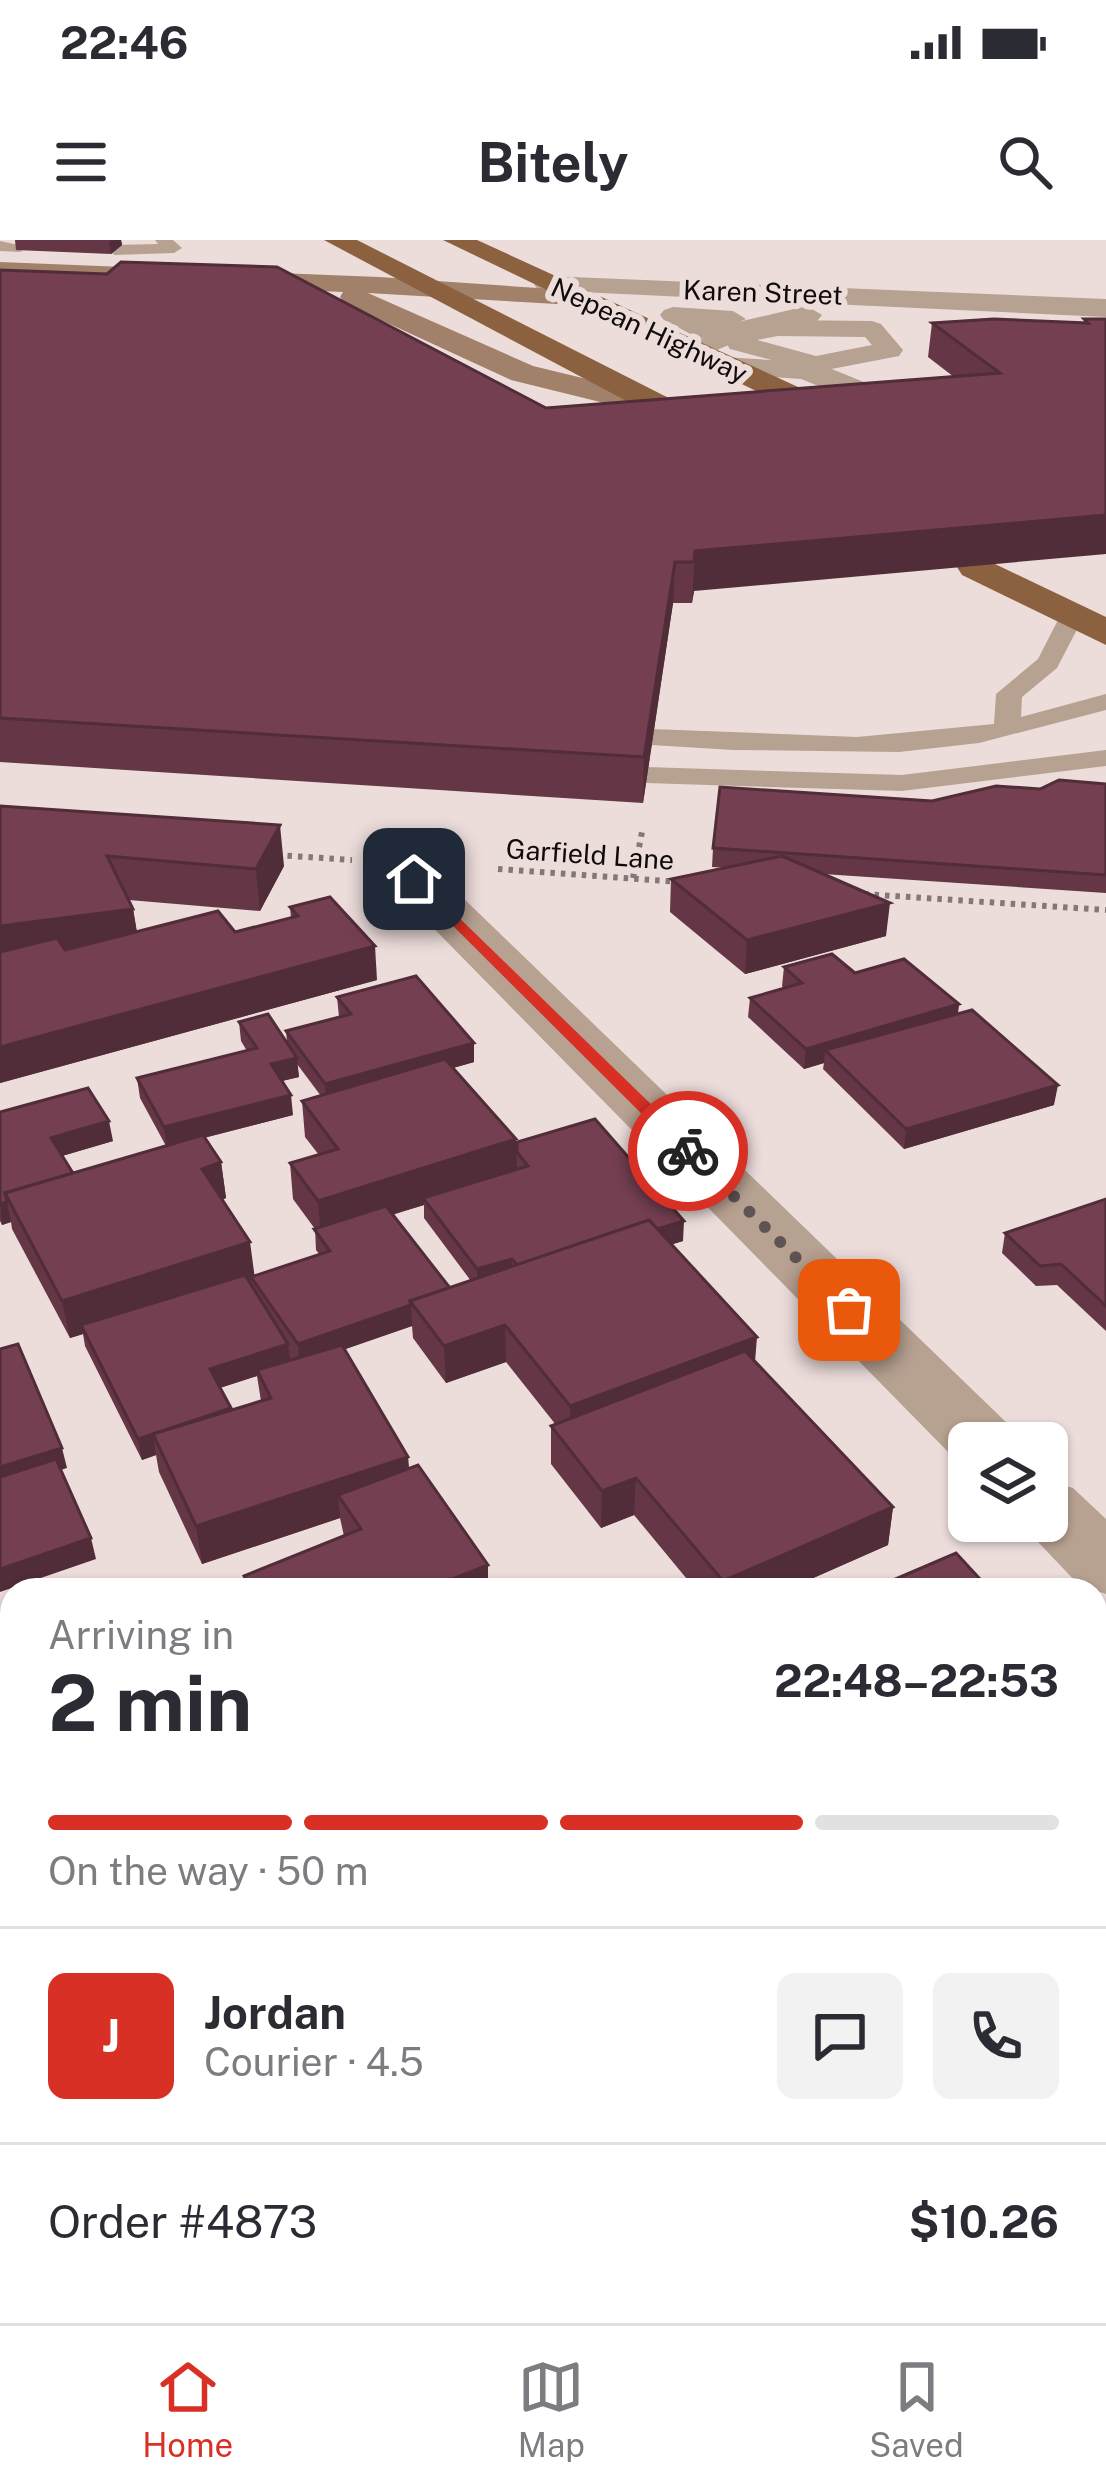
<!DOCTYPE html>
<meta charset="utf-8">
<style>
body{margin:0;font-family:"Public Sans",sans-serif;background:#f2f2f3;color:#2b2b33;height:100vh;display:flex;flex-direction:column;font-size:45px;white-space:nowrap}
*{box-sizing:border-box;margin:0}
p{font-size:39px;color:#7c7c81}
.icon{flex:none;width:66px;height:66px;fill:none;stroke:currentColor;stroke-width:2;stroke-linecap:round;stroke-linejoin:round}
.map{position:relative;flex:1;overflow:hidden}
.panel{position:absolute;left:0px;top:1338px;width:1107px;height:747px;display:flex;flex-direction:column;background:#fff;border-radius:36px 36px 0 0;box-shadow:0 3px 9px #0004}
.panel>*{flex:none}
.tools{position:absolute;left:948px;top:1182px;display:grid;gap:24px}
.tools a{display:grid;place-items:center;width:120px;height:120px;border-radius:18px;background:#fff;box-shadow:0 3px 9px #0004;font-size:60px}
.pin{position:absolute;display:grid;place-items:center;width:102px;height:102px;color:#fff;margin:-51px;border-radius:24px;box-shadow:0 6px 18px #0006}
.courier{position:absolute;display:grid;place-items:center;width:120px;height:120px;margin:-60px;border:9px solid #d93025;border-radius:50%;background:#fff;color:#222;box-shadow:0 3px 15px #0007}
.overview em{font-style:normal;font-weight:700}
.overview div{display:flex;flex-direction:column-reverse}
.overview{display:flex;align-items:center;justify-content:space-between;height:204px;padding:0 48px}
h1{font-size:78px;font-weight:700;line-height:90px}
.bar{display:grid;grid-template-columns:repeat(4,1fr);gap:18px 12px;align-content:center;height:144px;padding:0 48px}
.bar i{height:15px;border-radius:9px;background:#e1e1e2}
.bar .active{background:#d93025}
.bar p{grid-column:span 4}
.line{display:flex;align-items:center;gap:30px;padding:0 48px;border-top:3px solid #e1e1e2}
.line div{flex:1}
.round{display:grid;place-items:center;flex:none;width:126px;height:126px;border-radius:18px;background:#f2f2f3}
.status{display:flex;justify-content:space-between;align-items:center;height:84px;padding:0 60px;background:#fff;direction:ltr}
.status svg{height:33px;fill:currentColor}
header{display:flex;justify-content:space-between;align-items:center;height:156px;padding:0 48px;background:#fff;font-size:54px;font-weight:700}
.tabs{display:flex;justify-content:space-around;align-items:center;height:168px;border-top:3px solid #e1e1e2;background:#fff;font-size:33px;color:#7c7c81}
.tabs a{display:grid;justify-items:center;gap:6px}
.tabs .active{color:#d93025}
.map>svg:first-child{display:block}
</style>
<div class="status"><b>22:46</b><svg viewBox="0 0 49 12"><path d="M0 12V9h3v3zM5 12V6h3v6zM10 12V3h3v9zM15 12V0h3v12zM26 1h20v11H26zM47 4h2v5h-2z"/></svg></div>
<header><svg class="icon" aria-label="menu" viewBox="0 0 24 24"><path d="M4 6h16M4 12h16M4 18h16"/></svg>Bitely<svg class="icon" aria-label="search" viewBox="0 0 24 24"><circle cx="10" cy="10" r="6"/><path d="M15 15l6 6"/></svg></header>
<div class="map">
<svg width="1106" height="2083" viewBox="0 0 1106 2083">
<rect width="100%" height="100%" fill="#ecdddb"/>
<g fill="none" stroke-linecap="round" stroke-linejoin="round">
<g stroke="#837877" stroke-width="6" stroke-dasharray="4.5 6" stroke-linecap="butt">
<path d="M277 615 352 620"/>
<path d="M498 629 681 642"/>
<path d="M633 638 643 587"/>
<path d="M864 654 1106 670"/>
</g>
<g fill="#b7a191" fill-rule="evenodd">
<path d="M155 0H173L182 8 174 13 115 15 107 10 115 5 158 4Z"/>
<path d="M0 1 28 7 20 12 0 11Z"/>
<path d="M1072 369 1084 376 1057 428 1022 457 1021 477 1106 454V470L979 503 899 512 733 510 652 505 639 497 652 489 857 497 994 484 996 454 1038 419 1060 376Z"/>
<path d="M1106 510V526L902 551 646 543 632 535 646 527 902 535Z"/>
</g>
<g fill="#b7a191" fill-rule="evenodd">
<path d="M673 67 733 71 746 79 700 99 664 80 660 75 664 70Z"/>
<path d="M778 80 872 81 881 84 903 110 899 116 816 132 730 109 726 103 737 89ZM778 96 865 97 872 105 816 116 757 100Z"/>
</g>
<g fill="#b7a191" fill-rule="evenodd">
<path d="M724 117 817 123 928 168 932 175 916 185 801 139 713 133 708 126Z"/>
<path d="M414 624 432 628 1009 1185 1019 1203H969V1224L957 1221 396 650 389 639 396 628Z"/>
<path d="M1047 1240 1073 1248 1106 1279V1354L1079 1345 1018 1281H1047Z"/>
</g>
<g fill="#b7a191" fill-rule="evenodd">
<path d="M548 36 1106 59V77L538 50 534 44Z"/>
<path d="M807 66 822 75 817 81 748 97 693 120 678 111 729 84Z"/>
</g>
<path fill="#a2816a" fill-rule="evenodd" d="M0 22 379 37 582 51 592 54 596 60 592 66 368 53 533 126 669 159 673 166 657 176 511 140 344 63 340 57 343 52 0 38Z"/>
<g fill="#8b6140" fill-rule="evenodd">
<path d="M324 0H357L720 184 725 191 708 201 696 198Z"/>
<path d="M443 0H477L855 173 860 180 855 187H831Z"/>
<path d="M976 315 1106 377V405L962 335 957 327 962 319Z"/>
</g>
</g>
<g fill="#643646" fill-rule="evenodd">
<path d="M15 0H121L122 5 111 14 16 10Z"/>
<path d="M0 30 546 168 954 137 928 117 932 83H1084V79H1106L694 351 692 363H673L643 563 0 522Z"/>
<path d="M1106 544V653L823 634 886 696 745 734 670 672 671 639 728 628 712 627 713 608 932 561Z"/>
<path d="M0 566 284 626 260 671 129 660 133 669 137 692H235L291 678 290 667 377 740 0 843Z"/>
<path d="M784 727 855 733 959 764 958 774 1054 865 904 909 823 829 824 823 804 829 748 777 750 758 784 748 782 746Z"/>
<path d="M337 757 474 803V822L453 828 517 902 683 1001 672 1004 755 1121 893 1267 888 1305 786 1350H696L634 1275 601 1288 551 1224V1186L556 1185 506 1122 446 1143 413 1098 412 1086 344 1109 408 1217 409 1228 488 1350H246L244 1336 344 1296 340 1278 202 1324 159 1232 156 1215 142 1220 85 1106 83 1094 70 1098 12 989 11 982 2 985 0 981V872L113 901 62 916 73 933 166 906 140 858 137 838 247 811 241 801 239 782 287 802 286 791 339 777ZM297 824 321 856 302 861 305 897 319 915 290 923 293 959 315 989 316 1010 320 1015 254 1036 222 960 226 958 221 922 204 898 293 875 282 841 299 837ZM424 965V978L471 1041 450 1048 393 974ZM257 1136 261 1161 231 1170 220 1148Z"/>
<path d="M1106 959V1091L1057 1045 1036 1046 1002 1013 1005 993Z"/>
<path d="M0 1623 12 1650V1801L0 1803Z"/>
<path d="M1106 1645V1876L1095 1862V1651Z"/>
<path d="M696 2073H747L732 2083H703Z"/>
</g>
<g fill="#512c39">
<path d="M112 0H121L122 5 111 14 109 2Z"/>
<path d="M1106 275V314L694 351 692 363 695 311Z"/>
<path d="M675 322 673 363 643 563 644 517Z"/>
<path d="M280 585 284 626 260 671 256 629Z"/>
<path d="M890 663 886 696 745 734 747 700Z"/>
<path d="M133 669 140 712 0 731V686Z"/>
<path d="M375 706 377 740 0 843V807Z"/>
<path d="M959 764 956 783 825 810 824 823 804 829 806 809Z"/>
<path d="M474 803V822L326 864 325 844Z"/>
<path d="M297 818 299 837 273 843 271 824Z"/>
<path d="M1058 845 1054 865 904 909 906 889Z"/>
<path d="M291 855 293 875 167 907 164 887Z"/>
<path d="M109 881 113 901 55 918 51 898Z"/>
<path d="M516 899 517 935 423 958 424 965 321 997 318 961Z"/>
<path d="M221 922 226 958 207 965 202 929Z"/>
<path d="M7 962 11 982 2 985 0 964Z"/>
<path d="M684 981 683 1001 522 1052V1031Z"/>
<path d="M250 1002 255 1039 85 1093 81 1085 83 1094 70 1098 62 1061Z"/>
<path d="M512 1019V1039L477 1050V1029Z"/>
<path d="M411 1065 412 1086 300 1125 298 1104Z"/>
<path d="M505 1085 506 1122 446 1143 444 1106Z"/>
<path d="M757 1097 754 1134 570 1203V1166Z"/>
<path d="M288 1104 291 1125 257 1130V1136L213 1150 210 1129Z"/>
<path d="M231 1168 234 1189 153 1194 156 1215 142 1220 138 1199Z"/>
<path d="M62 1208 67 1228 0 1249V1227Z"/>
<path d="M408 1217 410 1255H338L340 1278 202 1324 196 1286Z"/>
<path d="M636 1238 634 1275 601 1288 602 1251Z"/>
<path d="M893 1267 888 1305 786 1350H723V1341Z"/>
<path d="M91 1298 96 1319 0 1352V1329Z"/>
<path d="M488 1325V1350H425Z"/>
<path d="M1106 1591V1623L1095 1629V1597Z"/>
<path d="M94 2073H179L157 2083H72Z"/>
<path d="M721 2073H747L732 2083H713L714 2078Z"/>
</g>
<g fill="#743f51" stroke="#512c39" stroke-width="3">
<path d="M121 22 277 27 546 168 1000 133 932 83 994 79 1088 83 1084 79H1106V275L695 311 694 322H675L644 517 0 478V30L107 34Z"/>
<path d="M1059 540 1106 544V635L713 608 720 547 932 561 996 546 1040 549Z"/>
<path d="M0 566 280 585 256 629 107 616 133 669 0 686Z"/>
<path d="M782 616 890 663 747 700 671 639Z"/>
<path d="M330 657 375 706 0 807V712L57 698 65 710 218 671 235 692 298 676 290 667Z"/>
<path d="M832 714 855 733 904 719 959 764 806 809 750 758 802 743 784 727Z"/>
<path d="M416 736 474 803 325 844 286 791 351 774 337 757Z"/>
<path d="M972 770 1058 845 906 889 825 810Z"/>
<path d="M268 774 297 818 271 824 291 855 164 887 137 838 257 808 239 782Z"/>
<path d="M445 819 516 899 318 961 290 923 338 909 302 861Z"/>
<path d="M88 848 109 881 51 898 73 933 5 953 7 962 0 964V872Z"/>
<path d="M595 879 684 981 657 989 649 980 517 1025 512 1019 477 1029 423 958 528 926 517 912V902Z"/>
<path d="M203 895 221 922 202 929 250 1002 62 1061 5 953Z"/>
<path d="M1106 959V1066L1061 1024 1040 1026 1005 993Z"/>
<path d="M386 966 450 1048 410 1061 411 1065 298 1104 251 1037 330 1011 314 989Z"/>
<path d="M649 980 757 1097 570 1166 505 1085 444 1106 410 1061Z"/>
<path d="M245 1035 288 1104 210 1129 231 1168 138 1199 81 1085Z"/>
<path d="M18 1104 62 1208 0 1227V1109Z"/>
<path d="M342 1105 408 1217 196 1286 153 1194 271 1158 257 1130Z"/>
<path d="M745 1111 893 1267 723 1341 636 1238 602 1251 551 1186Z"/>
<path d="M56 1219 91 1298 0 1329V1237Z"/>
<path d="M418 1225 488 1325 425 1350H252L244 1336 361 1289 338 1255Z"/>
<path d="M956 1313 990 1350H870Z"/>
<path d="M1095 1463 1106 1475V1591L1095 1597Z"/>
<path d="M0 1623 12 1650V1762L0 1764Z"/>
<path d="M1106 1645V1847L1095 1834V1651Z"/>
<path d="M12 1908V2073H94L72 2083H2L0 2075V1913Z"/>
<path d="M343 2073H571L576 2083H347Z"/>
</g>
<path fill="#d93025" d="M414 634 695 907V914H682L409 642V636Z"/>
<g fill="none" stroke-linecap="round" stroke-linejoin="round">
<path stroke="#5d5453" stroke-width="12" stroke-dasharray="0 21.6" d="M688 911 849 1070"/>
</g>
<g text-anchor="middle" stroke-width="12" stroke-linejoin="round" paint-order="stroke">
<g font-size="27" fill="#100b0a" stroke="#ecdddb">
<text transform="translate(763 53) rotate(2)" y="9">Karen Street</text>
<text transform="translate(649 91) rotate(25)" y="9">Nepean Highway</text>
<text transform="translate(590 615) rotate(4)" y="9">Garfield Lane</text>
</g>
</g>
</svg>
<div class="tools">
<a><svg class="icon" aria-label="layers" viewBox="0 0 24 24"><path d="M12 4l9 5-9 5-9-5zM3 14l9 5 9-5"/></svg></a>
</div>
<div class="pin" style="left:849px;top:1070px;background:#ea580c"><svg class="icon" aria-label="bag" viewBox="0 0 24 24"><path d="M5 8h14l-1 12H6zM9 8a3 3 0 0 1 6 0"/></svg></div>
<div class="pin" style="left:414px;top:639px;background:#1f2937"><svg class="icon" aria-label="home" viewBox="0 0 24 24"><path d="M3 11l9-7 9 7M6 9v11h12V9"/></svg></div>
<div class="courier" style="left:688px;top:911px"><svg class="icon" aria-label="bike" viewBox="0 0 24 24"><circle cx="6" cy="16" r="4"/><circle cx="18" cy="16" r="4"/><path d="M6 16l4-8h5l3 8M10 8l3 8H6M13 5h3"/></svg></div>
<section class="panel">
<div class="overview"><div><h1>2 min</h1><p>Arriving in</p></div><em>22:48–22:53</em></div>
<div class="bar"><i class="active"></i><i class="active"></i><i class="active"></i><i></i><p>On the way · 50 m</p></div>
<div class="line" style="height:216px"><b class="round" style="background:#d93025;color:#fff">J</b><div><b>Jordan</b><p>Courier · 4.5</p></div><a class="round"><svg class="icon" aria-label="chat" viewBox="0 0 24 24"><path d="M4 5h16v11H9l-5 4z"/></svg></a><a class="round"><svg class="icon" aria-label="phone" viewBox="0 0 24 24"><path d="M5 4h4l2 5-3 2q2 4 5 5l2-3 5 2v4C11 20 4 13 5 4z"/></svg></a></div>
<div class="line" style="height:156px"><div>Order #4873</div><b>$10.26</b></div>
</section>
</div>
<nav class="tabs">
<a class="active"><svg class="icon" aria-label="home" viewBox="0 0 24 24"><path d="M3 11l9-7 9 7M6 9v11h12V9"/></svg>Home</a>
<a><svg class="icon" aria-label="map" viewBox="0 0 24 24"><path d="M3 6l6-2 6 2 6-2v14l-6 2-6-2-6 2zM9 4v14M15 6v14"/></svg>Map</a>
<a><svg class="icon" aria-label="saved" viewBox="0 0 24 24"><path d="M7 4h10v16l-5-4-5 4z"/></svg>Saved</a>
</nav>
